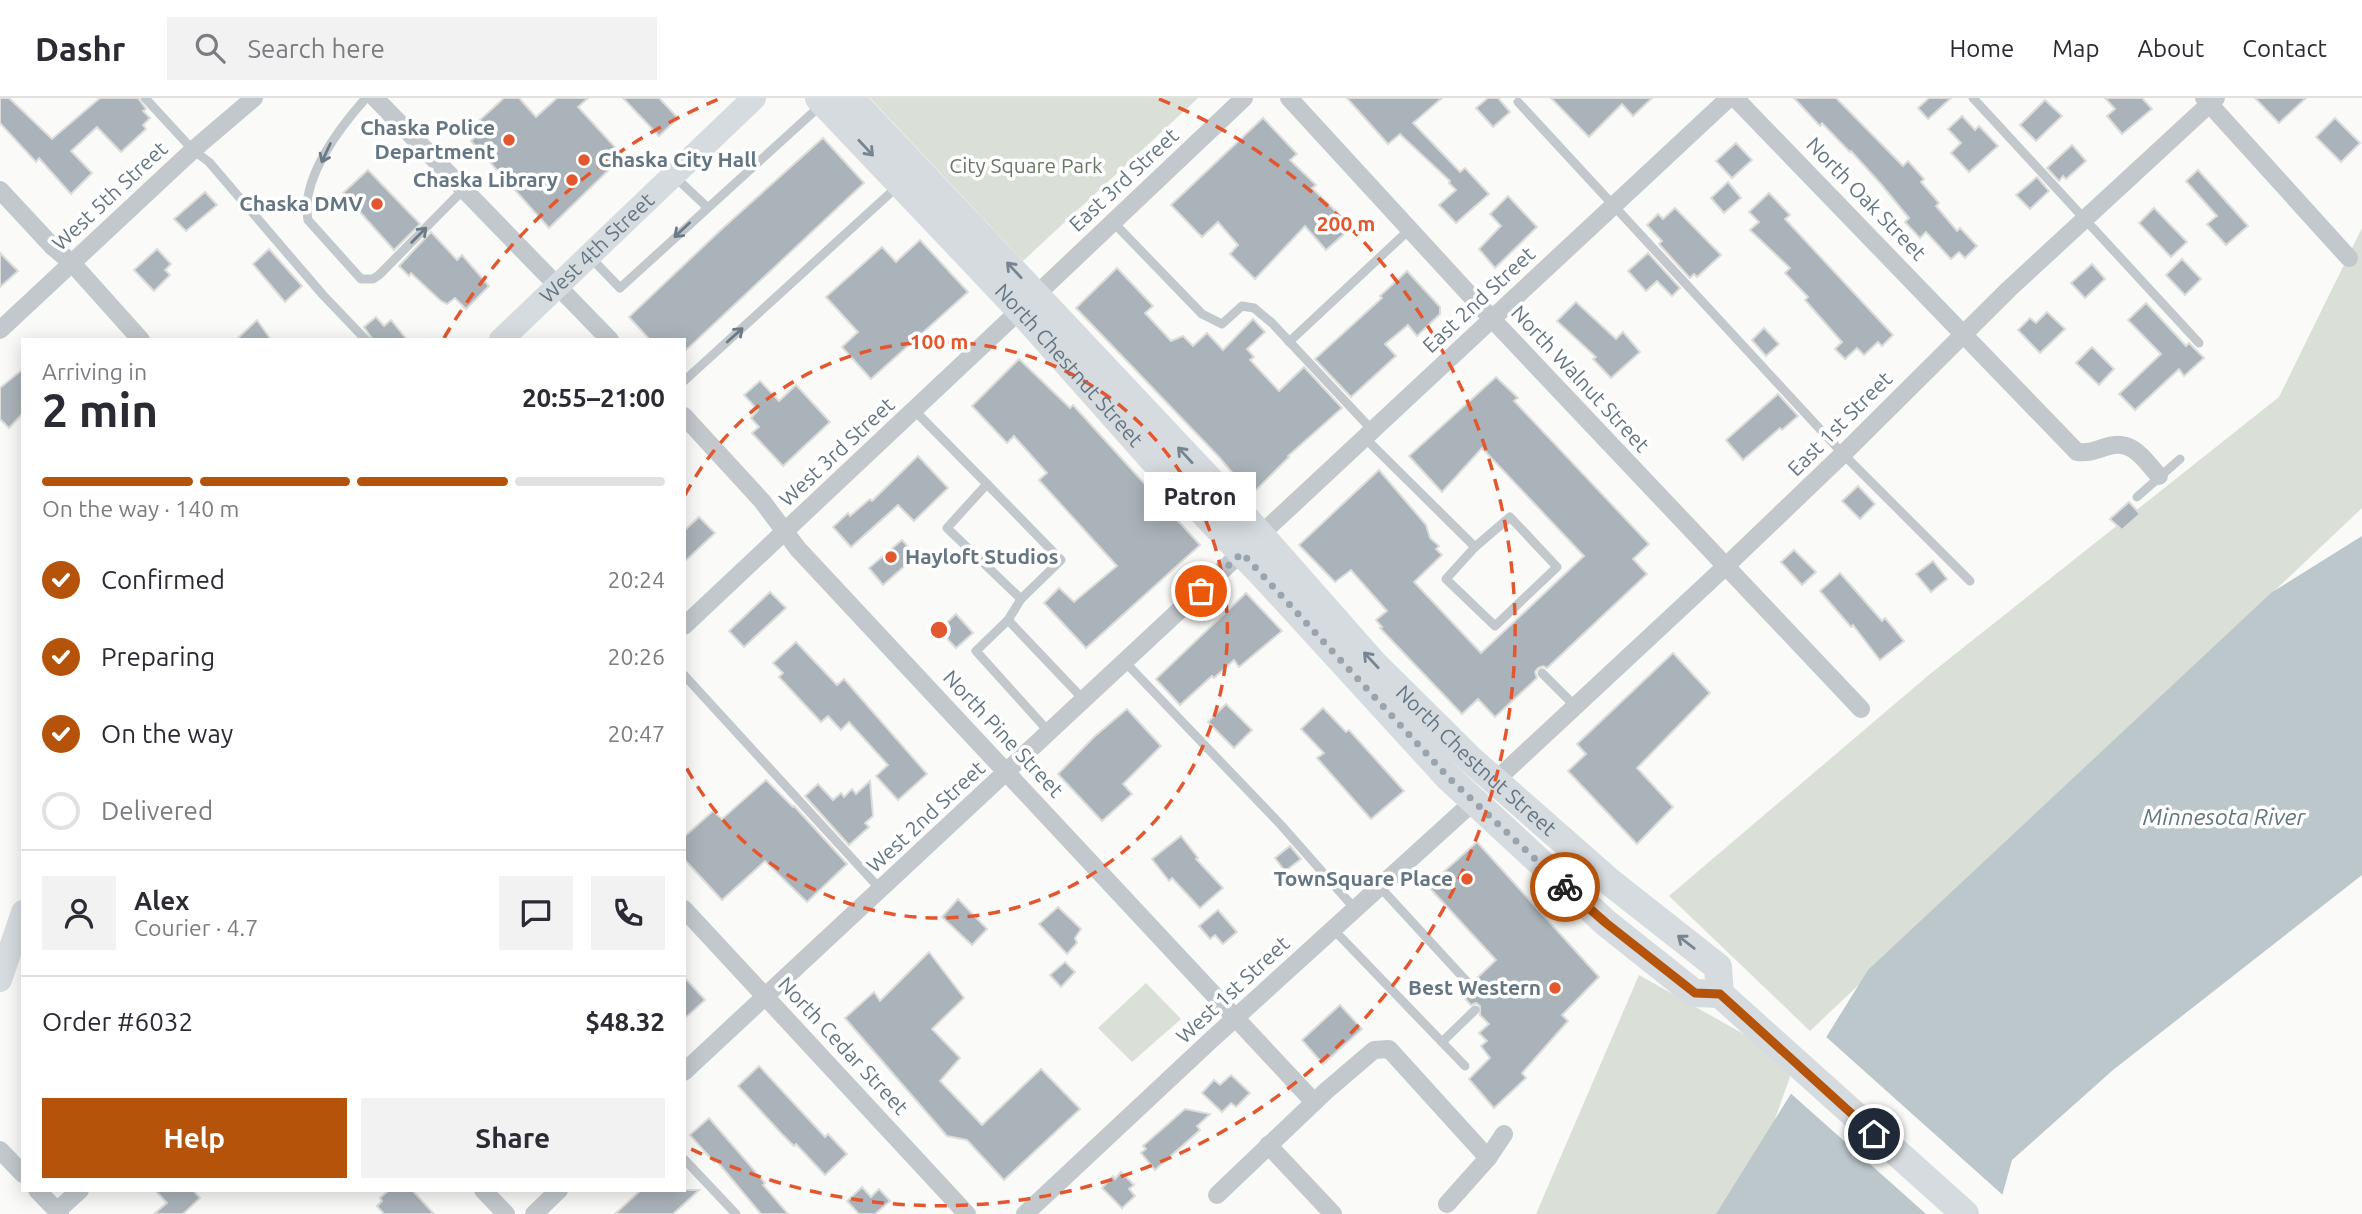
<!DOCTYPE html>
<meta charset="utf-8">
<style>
body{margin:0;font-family:Ubuntu,sans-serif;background:#f2f2f3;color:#2b2b33;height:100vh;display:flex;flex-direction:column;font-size:26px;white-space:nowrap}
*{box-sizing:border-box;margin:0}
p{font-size:23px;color:#7c7c81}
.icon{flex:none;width:38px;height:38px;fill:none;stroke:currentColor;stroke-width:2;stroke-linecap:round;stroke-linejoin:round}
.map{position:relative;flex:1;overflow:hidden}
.sheet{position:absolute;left:21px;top:240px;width:665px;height:854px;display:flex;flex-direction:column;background:#fff;border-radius:0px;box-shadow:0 4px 18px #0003}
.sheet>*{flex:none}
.pin{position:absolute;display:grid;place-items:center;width:60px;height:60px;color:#fff;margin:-30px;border:4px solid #fff;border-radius:50%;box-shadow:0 2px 7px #0007}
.courier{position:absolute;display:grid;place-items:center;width:70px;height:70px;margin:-35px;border:5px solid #b45309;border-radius:50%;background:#fff;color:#222;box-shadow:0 2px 9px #0007}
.bubble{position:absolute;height:49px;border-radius:0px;background:#fff;box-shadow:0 4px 18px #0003;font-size:23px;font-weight:600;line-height:49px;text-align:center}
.overview em{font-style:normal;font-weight:600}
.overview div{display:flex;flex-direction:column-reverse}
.overview{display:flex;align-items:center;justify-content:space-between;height:119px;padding:0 21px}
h1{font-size:46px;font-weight:600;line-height:52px}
.bar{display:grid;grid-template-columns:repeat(4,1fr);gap:10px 7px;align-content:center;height:84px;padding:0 21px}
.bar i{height:9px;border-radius:5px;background:#e1e1e2}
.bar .on{background:#b45309}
.bar p{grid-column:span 4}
.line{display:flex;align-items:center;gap:18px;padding:0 21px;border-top:2px solid #e1e1e2}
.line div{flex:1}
.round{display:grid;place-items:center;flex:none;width:74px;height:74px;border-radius:0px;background:#f2f2f3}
ol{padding:0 21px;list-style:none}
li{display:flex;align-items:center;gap:21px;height:77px}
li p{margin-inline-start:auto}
li .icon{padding:7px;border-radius:50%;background:#b45309;color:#fff;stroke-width:4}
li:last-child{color:#7c7c81}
li i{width:38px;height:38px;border:4px solid #e1e1e2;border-radius:50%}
.button{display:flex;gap:14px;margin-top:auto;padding:14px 21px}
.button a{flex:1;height:80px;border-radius:0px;background:#b45309;color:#fff;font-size:28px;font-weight:600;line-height:80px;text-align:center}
.button a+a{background:#f2f2f3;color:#2b2b33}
header{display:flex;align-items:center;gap:42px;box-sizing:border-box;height:98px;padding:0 35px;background:#fff;border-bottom:2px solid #e1e1e2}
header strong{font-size:33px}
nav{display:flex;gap:38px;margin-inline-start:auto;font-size:24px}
.search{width:490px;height:63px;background:#f2f2f3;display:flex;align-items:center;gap:18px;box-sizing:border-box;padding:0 24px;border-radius:0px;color:#7c7c81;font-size:26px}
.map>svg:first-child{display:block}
</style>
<header>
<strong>Dashr</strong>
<div class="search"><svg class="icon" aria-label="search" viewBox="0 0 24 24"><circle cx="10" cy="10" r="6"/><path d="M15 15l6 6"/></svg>Search here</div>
<nav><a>Home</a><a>Map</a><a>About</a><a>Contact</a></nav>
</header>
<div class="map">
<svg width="2362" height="1116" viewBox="0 0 2362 1116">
<rect width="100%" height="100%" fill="#fafaf8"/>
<g fill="#dadfd7">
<path d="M870 0H1198L1023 163Z"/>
<path d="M2362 130V410L1810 933 1669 798 1930 576 2279 299Z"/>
<path d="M1639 877 1795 965 1741 1116H1536Z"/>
<path d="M1146 885 1181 921 1132 964 1098 930Z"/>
</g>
<path fill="#bbc7cb" d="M2362 438V777L2113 972 2012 1062 1997 1116H1716L1868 872 2271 495Z"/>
<path fill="#fafaf8" d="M1824 937 2005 1099 2000 1116H1926L1788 993Z"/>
<g fill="#aab3b9" stroke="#dcdcda" stroke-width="2">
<path d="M0 0H9L52 41 100 0H138L146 11 143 13 150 20 143 27 146 31 121 54 97 29 71 53 92 75 71 96 39 60 36 64 0 25Z"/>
<path d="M504 0H519L536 19 557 0H588L578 9 623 58 549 130 471 43 476 38 470 31Z"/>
<path d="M623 0H659L678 20 659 38Z"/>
<path d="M1347 0H1442L1413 25 1460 74 1465 70 1489 96 1456 125 1439 107 1456 92 1449 85 1450 83 1400 36 1388 46Z"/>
<path d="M1488 0H1498L1510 14 1493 29 1476 10Z"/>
<path d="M1551 0H1652L1633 18 1622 6 1589 39Z"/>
<path d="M1794 0H1836L1903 68 1908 63 1924 81 1921 84 1939 105 1936 108 1957 133 1960 130 1977 148 1965 160 1959 154 1951 161 1926 134 1920 140 1905 124 1909 120 1881 86 1851 53 1850 54 1822 25 1820 28Z"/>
<path d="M1929 0H1951L1928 21 1918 10Z"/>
<path d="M2105 0H2142L2152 11 2122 36 2107 18 2115 11Z"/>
<path d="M2255 0H2306L2279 25Z"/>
<path d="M2045 2 2062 18 2036 43 2020 27Z"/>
<path d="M1962 18 1975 32 1979 28 1998 48 1969 74 1951 55 1961 45 1948 31Z"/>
<path d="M1263 20 1297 56 1290 62 1316 87 1312 90 1352 129 1326 152 1305 128 1255 181 1230 156 1238 147 1218 124 1202 139 1171 107Z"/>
<path d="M2335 20 2360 45 2341 64 2316 39Z"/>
<path d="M823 40 864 85 684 254V242H650L629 219 723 130Z"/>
<path d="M1736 45 1752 62 1732 80 1716 63Z"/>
<path d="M2072 47 2086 63 2066 81 2063 78 2059 83 2047 70Z"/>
<path d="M368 72 420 126 394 152 343 95Z"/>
<path d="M2198 72 2248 128 2226 147 2207 126 2217 118 2186 83Z"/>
<path d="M2037 79 2049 93 2030 111 2016 97Z"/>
<path d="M1728 84 1741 100 1724 115 1711 100Z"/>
<path d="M205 94 217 107 186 133 174 121Z"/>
<path d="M1769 95 1790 117 1785 121 1893 237 1882 248 1878 244 1864 257 1857 250 1845 261 1835 251 1842 244 1805 202 1808 199 1785 175 1790 170 1750 132 1759 124 1749 114Z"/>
<path d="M1508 98 1537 129 1495 170 1479 151 1501 128 1490 116Z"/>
<path d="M1675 110 1721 157 1697 179 1694 176 1690 180 1659 146 1662 143 1647 127 1658 116 1663 121Z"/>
<path d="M2154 110 2187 144 2171 159 2139 125Z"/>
<path d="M431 134 457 162 462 157 489 188 466 211 455 200 447 206 441 203 411 175 409 178 399 168Z"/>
<path d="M920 142 968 194 871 281 842 249 858 234 826 199 882 149 896 164Z"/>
<path d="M157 151 171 166 165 172 170 177 154 193 134 172Z"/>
<path d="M269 151 302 188 285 204 253 166Z"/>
<path d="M0 155 18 173 0 189Z"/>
<path d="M1648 155 1680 190 1672 198 1657 183 1646 193 1628 173Z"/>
<path d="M2182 161 2201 181 2185 197 2166 177Z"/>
<path d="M2092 166 2105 181 2085 200 2071 185Z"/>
<path d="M1117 170 1153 208 1145 215 1171 243 1183 238 1193 248 1207 235 1223 252 1253 221 1265 234 1247 251 1254 259 1250 262 1279 293 1304 269 1342 310 1288 358 1289 359 1251 397 1219 359 1076 210Z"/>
<path d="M1407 173 1440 209V216L1417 238 1408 227 1385 246 1396 258 1351 299 1315 261 1382 200 1380 198Z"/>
<path d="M1576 204 1616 241 1623 234 1640 254 1611 280 1593 261 1596 259 1557 223Z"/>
<path d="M2146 205 2186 248 2189 245 2204 260 2184 278 2179 271 2135 312 2119 296 2161 256 2128 222Z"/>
<path d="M2047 214 2065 231 2040 255 2018 232 2030 220 2036 225Z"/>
<path d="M376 219 384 228 391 222 407 242H373L364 229Z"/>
<path d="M257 222 271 242H236Z"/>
<path d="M1764 230 1779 246 1766 258 1752 242Z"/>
<path d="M2092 249 2114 271 2099 287 2076 265Z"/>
<path d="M1019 261 1070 310 1073 307 1200 447 1086 550 1044 505 1059 490 1074 504 1117 468 1039 382 1047 375 1014 338 1007 345 972 308Z"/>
<path d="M23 271V315L9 330 0 321V290Z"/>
<path d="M1496 279 1518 300 1514 303 1649 446 1633 461 1647 476 1547 570 1543 568 1538 570 1535 574 1537 580 1495 619 1478 601 1462 616 1380 530 1382 529 1376 522 1387 513 1351 472 1335 484 1299 447 1379 372 1426 427 1430 440 1439 448 1436 451 1442 457 1414 484 1481 555 1584 458 1482 350 1442 394 1409 358Z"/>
<path d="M760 283 779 303 796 287 830 324 783 368 752 335 759 329 751 320 758 312 744 297Z"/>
<path d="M1778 296 1798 318 1782 332 1780 330 1743 362 1726 342Z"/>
<path d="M918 358 948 390 914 423 898 407 851 449 833 429 848 415 850 418 870 401 872 403Z"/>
<path d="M1858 388 1875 406 1860 421 1842 403Z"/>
<path d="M2129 404 2140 416 2122 432 2110 421Z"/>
<path d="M699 419 715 435 684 464V433Z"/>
<path d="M902 442 916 458 883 487 869 470Z"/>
<path d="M1794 452 1816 474 1802 487 1781 464Z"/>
<path d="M1933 463 1947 481 1931 494 1916 476Z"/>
<path d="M1840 475 1882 523 1885 520 1904 543 1880 562 1853 527 1851 529 1820 493Z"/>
<path d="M770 494 786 510 744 549 729 533Z"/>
<path d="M1246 495 1282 533 1239 569 1234 562 1214 580 1212 578 1180 607 1156 581Z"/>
<path d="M956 516 973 535 956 550 939 532Z"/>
<path d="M796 544 837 587 844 581 927 676 898 702 876 678 888 667 849 624 841 632 828 618 821 624 779 579 783 575 773 565Z"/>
<path d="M1673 555 1710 595 1637 670 1673 709 1637 746 1568 673 1586 656 1577 646Z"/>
<path d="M1226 606 1252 632 1234 650 1208 624Z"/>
<path d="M1323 610 1346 634 1349 632 1404 693 1371 721 1317 660 1324 655 1301 631Z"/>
<path d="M1127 611 1161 648 1123 686 1132 696 1102 723 1058 676 1094 639Z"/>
<path d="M766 682 793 709 794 708 847 766 807 804 765 763 722 802 684 761V739L713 713 722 721Z"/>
<path d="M870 683 873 718 865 725 869 729 849 747 805 698 818 686 833 702 841 695 844 699 852 691 856 696Z"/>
<path d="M1181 738 1198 760 1196 761 1223 790 1200 810 1172 780 1169 783 1152 761Z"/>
<path d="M1477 744 1599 879 1562 917 1568 923 1522 975 1526 980 1494 1010 1469 981 1490 960 1481 948 1487 943 1479 935 1489 926 1480 917V908L1476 905 1471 907 1461 896 1465 892 1471 894 1475 892V882L1496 862 1428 788Z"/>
<path d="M1290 748 1301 761 1285 773 1275 760Z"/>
<path d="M958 801 987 831 972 847 942 819Z"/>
<path d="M1058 809 1081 831 1075 840 1077 845 1067 856 1039 826Z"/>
<path d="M1218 812 1237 834 1223 846 1215 837 1210 841 1199 828Z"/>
<path d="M929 854 964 900 932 931 960 960 940 983 982 1027 1041 971 1080 1011 1004 1082 967 1042 947 1038 845 920 874 894 880 903Z"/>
<path d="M1065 864 1075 874 1061 889 1050 877Z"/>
<path d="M684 879 705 902 684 921Z"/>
<path d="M1340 907 1362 931 1323 966 1302 942Z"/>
<path d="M759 968 825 1039 828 1036 847 1056 825 1077 796 1046 794 1048 781 1035 738 988Z"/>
<path d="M1231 977 1250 995 1236 1009 1231 1005 1222 1014 1202 995 1214 982 1220 987Z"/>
<path d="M1185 1011 1210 1016 1197 1028 1200 1032 1155 1072 1141 1055 1146 1051 1143 1048Z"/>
<path d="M709 1020 765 1085 763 1087 788 1116H761L716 1062 714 1064 690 1037Z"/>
<path d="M1121 1074 1134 1087 1129 1091 1135 1098 1122 1110 1102 1090 1113 1078 1115 1081Z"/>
<path d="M862 1089 871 1099 879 1091 890 1103 875 1116H859L847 1103Z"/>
<path d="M155 1092H193L200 1100 183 1116H154L167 1105Z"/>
<path d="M389 1092H412L434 1116H384L377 1108 382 1103 380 1100Z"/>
<path d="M641 1092H699L673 1116H615Z"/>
</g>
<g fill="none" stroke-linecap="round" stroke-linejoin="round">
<g stroke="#c3c8cc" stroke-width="9">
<path d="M145 0 193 52 209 64 323 197 366 242"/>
<path d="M366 0C340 29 300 81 308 122L361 181H373L379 177 464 91"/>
<path d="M1973 0 2199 245"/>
<path d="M1518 4 1843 356 1970 483"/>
<path d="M675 79 707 109"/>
<path d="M1113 124 1202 216 1222 226 1242 208 1254 210 1272 225 1373 333"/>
<path d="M591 160 620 190 820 8"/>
<path d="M1289 244 1410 131"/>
<path d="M684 283 898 88"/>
<path d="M915 313 987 386"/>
<path d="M1365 340 1475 449"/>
<path d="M987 386 1061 462 1021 501 947 430Z"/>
<path d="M2137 399 2180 361"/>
<path d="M1510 419 1557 469 1495 528 1446 481 1475 449Z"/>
<path d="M1008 522 1021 501"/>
<path d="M1125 564 1281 727 1355 811"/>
<path d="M1542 575 1575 608"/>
<path d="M684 577 881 792"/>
<path d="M1049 634 976 553 1008 522 1084 602"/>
<path d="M1379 788 1470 887"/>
<path d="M1333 831 1465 968"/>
<path d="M1442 944 1475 912"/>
<path d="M684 1061 736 1116"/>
</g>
<g stroke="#c3c8cc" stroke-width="18">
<path d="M375 0 610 242"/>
<path d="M1289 0 1492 221 1861 611"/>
<path d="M1735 0 2077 354C2094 355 2094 352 2109 348 2133 341 2145 363 2159 378"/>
<path d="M2204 0 2349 160"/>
<path d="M0 92 53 149 72 165 141 242"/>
<path d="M1036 197 1244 0"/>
<path d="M0 232 193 52 254 0"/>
<path d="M684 318 762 403 798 451 1314 1004"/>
<path d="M684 528 1020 212"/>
<path d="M1495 683 1726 468 1843 356 2009 191 2216 0"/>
<path d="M684 811 967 1116"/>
<path d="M684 974 1729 0"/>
<path d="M1268 1047 1333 1116"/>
<path d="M0 1052 23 1076"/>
<path d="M37 1092 60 1116"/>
<path d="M483 1092 506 1116"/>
<path d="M1217 1097 1326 993 1374 952 1389 951 1488 1060"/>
<path d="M1447 1106 1488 1060 1504 1036"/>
<path d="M57 1113 80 1092"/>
<path d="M534 1116 559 1092"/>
<path d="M1025 1116 1211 942 1473 704"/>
</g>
<g stroke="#d6dbdf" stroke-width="24">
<path id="s1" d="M501 242 754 0"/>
<path d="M0 882 23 814"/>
</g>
<g stroke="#d6dbdf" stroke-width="28">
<path id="s2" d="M819 0 1020 212 1155 364 1263 477 1449 680 1606 825 1694 895 1720 896"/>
<path id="s3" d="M850 0 1240 414 1374 566 1470 661 1610 784 1718 869 1720 896"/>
<path d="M1720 896 1965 1116"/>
</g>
</g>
<defs><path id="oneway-shaft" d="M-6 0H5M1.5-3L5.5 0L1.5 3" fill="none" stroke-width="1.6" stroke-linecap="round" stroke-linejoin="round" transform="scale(1.75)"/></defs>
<g stroke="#768591">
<use href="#oneway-shaft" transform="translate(866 50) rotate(47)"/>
<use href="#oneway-shaft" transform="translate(1014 172) rotate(-133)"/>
<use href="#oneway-shaft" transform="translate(1185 357) rotate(-133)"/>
<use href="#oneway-shaft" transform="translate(1371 562) rotate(-133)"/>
<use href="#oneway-shaft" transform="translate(1686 844) rotate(-142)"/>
</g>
<g stroke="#6a7a87">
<use href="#oneway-shaft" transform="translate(326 55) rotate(115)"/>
<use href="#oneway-shaft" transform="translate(682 132) rotate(137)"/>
<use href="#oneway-shaft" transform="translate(419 137) rotate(-45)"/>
<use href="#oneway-shaft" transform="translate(735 237) rotate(-42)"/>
</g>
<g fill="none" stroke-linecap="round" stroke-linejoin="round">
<path stroke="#99a4ac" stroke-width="7" stroke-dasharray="0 12.6" d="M1201 493 1242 455 1449 680 1565 789"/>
<path stroke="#b45309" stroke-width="9" d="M1565 789 1606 825 1695 895 1720 896 1874 1036"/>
</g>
<g fill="none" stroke="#e4572e" stroke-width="3.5" stroke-dasharray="12 9">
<path d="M685 397A288 288 0 1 1 685 667"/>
<path d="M444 240A575 575 0 0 1 719 1M1159 1A575 575 0 1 1 687 1049"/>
</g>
<g fill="#e4572e" stroke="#fff" stroke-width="2.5">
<circle cx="509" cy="42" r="7"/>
<circle cx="584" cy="62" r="7"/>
<circle cx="572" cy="82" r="7"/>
<circle cx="377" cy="106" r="7"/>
<circle cx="891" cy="459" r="7"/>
<circle cx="1467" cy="781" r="7"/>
<circle cx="1555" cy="890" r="7"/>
</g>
<g text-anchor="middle" stroke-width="7" stroke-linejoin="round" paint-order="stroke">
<g font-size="21" font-weight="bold" fill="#657683" stroke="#fff" text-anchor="end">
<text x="495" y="37">Chaska Police<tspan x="495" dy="24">Department</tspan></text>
<text x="598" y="69" text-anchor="start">Chaska City Hall</text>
<text x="558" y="89">Chaska Library</text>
<text x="363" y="113">Chaska DMV</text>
<text x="905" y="466" text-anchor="start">Hayloft Studios</text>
<text x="1453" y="788">TownSquare Place</text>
<text x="1541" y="897">Best Western</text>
</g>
<g font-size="21" fill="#687a64" stroke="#fff">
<text x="1026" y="75">City Square Park</text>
</g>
<g font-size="21" fill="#657683" stroke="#fff">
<text transform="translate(1124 82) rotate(-43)" y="7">East 3rd Street</text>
<text transform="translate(110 98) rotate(-43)" y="7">West 5th Street</text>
<text transform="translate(1866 101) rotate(46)" y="7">North Oak Street</text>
<text dy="7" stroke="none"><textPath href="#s1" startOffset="133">West 4th Street</textPath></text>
<text transform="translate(1479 202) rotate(-43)" y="7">East 2nd Street</text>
<text dy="7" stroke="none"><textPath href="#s2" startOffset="366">North Chestnut Street</textPath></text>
<text transform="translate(1580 281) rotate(47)" y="7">North Walnut Street</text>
<text transform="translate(1840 326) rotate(-45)" y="7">East 1st Street</text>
<text transform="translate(837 354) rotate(-43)" y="7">West 3rd Street</text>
<text transform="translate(1003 636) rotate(47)" y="7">North Pine Street</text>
<text dy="7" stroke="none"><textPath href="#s3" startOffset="912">North Chestnut Street</textPath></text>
<text transform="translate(926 719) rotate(-43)" y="7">West 2nd Street</text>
<text transform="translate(1233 892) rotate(-43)" y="7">West 1st Street</text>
<text transform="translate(843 948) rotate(47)" y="7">North Cedar Street</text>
</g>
<g font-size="23" font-style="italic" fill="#60757c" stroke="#fff">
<text x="2224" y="727">Minnesota River</text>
</g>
</g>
<circle cx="939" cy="532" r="10" fill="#e4572e" stroke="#fff" stroke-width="3.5"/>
<g font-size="21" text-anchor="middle" font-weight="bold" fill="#e4572e" stroke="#fff" stroke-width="7" stroke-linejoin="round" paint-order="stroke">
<text x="1346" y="133">200 m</text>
<text x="939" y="251">100 m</text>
</g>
</svg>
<div class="pin" style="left:1201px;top:493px;background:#ea580c"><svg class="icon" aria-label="bag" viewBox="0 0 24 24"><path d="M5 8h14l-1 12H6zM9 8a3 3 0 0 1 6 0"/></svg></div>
<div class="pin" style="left:1874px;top:1036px;background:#1f2937"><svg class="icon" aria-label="home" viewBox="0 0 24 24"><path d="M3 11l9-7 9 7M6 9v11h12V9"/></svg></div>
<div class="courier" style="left:1565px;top:789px"><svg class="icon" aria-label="bike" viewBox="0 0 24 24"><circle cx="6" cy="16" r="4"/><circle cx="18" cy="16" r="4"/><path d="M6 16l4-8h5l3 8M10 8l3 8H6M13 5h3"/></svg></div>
<div class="bubble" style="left:1144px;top:374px;width:112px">Patron</div>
<section class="sheet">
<div class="overview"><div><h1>2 min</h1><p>Arriving in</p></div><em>20:55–21:00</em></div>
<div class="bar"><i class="on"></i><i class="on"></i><i class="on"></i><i></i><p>On the way · 140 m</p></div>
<ol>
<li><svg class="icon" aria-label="check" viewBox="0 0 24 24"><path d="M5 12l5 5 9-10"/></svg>Confirmed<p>20:24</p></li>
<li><svg class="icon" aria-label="check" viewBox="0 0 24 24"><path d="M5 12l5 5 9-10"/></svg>Preparing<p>20:26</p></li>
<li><svg class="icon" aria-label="check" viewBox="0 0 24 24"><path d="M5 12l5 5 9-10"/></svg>On the way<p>20:47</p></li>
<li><i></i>Delivered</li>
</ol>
<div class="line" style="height:126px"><a class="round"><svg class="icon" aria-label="person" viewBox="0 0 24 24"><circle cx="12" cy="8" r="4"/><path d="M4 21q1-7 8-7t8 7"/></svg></a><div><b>Alex</b><p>Courier · 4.7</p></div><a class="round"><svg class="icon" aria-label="chat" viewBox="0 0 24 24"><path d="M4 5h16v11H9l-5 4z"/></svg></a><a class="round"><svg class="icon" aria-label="phone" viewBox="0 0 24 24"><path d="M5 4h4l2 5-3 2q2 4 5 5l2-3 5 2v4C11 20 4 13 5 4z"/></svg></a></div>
<div class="line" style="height:91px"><div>Order #6032</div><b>$48.32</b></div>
<div class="button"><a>Help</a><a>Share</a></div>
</section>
</div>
